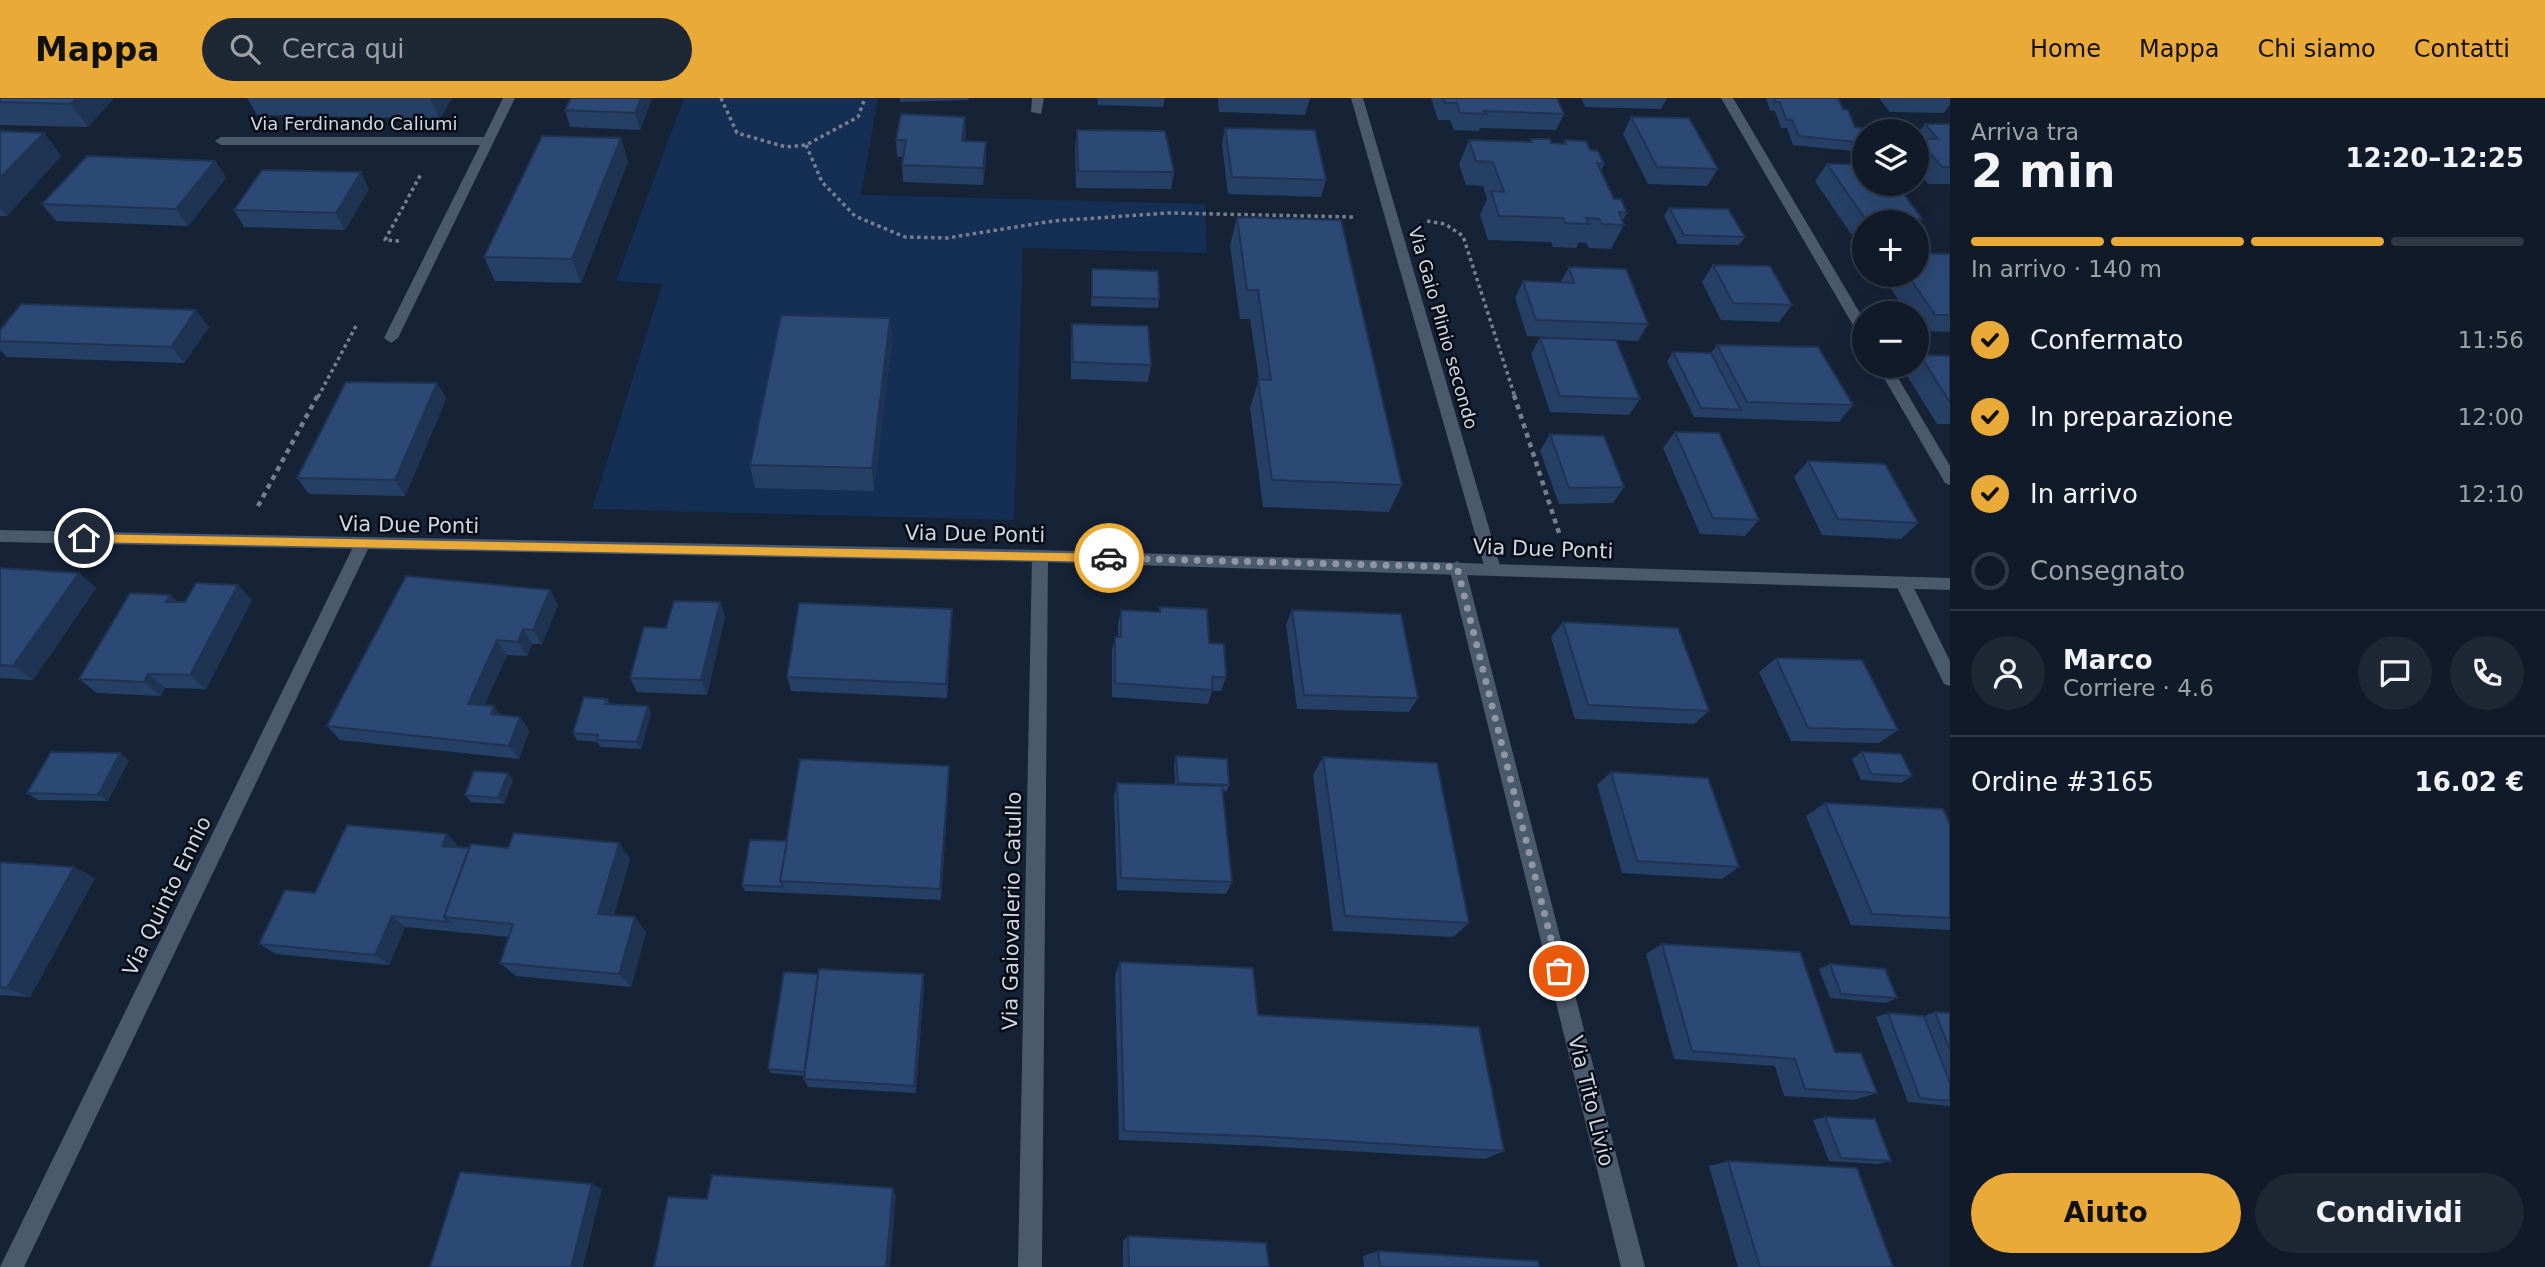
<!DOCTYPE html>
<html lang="it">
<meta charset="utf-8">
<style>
body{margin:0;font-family:"DejaVu Sans",sans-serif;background:#1e2734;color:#f1f3f6;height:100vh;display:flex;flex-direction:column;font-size:26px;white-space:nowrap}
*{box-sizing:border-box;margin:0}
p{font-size:23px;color:#9ca1a8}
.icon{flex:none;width:38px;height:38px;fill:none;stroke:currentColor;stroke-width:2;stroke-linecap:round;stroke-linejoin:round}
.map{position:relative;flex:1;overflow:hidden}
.sheet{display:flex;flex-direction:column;background:#101a28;width:595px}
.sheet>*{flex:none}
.buttons{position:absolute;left:1852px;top:21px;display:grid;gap:14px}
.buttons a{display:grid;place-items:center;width:77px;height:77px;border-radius:50%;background:#101a28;box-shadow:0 7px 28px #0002,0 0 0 2px #303845;font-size:35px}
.pin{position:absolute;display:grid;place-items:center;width:60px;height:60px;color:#fff;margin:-30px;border:4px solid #fff;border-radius:50%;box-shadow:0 2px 7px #0007}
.courier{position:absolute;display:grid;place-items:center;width:70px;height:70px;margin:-35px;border:5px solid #eaaa38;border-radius:50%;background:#fff;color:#222;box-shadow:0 2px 9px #0007}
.headline em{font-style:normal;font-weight:600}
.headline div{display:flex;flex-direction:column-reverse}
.headline{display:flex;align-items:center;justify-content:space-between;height:119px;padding:0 21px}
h1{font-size:46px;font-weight:600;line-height:52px}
.bar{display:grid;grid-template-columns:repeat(4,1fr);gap:10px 7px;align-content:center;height:84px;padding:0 21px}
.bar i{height:9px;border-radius:5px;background:#303845}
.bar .current{background:#eaaa38}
.bar p{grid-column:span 4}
.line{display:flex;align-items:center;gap:18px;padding:0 21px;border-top:2px solid #303845}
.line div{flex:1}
.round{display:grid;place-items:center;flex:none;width:74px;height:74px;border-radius:37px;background:#1e2734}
ol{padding:0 21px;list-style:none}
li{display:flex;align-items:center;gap:21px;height:77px}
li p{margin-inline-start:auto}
li .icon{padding:7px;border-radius:50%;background:#eaaa38;color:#111;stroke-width:4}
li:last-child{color:#9ca1a8}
li i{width:38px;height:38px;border:4px solid #303845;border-radius:50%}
.action{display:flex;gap:14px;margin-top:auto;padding:14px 21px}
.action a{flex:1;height:80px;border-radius:42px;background:#eaaa38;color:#111;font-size:28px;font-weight:600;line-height:80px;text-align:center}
.action a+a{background:#1e2734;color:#f1f3f6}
header{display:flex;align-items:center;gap:42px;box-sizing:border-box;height:98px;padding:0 35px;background:#eaaa38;color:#111}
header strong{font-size:33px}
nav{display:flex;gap:38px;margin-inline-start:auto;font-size:24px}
.search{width:490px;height:63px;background:#1e2734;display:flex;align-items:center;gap:18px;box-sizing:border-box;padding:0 24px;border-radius:38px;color:#9ca1a8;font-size:26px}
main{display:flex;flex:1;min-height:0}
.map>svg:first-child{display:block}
</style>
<header>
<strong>Mappa</strong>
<div class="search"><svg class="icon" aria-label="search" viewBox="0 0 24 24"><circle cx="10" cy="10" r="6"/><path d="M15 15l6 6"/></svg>Cerca qui</div>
<nav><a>Home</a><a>Mappa</a><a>Chi siamo</a><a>Contatti</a></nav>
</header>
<main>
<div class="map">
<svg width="1950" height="1169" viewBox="0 0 1950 1169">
<rect width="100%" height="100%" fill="#162336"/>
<path fill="#142e54" d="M684 0H878L861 97 1205 106 1207 155 1023 150 1014 422 592 411 662 186 616 183Z"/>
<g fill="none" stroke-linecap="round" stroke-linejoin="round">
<g stroke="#757f8f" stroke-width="3.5" stroke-dasharray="3.5 3.5" stroke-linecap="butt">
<path d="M721 0 737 35 786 49 806 47 858 19 865 0"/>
<path d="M806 47 822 84 855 118 905 139 947 140 1053 123 1169 115 1355 119"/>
<path d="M1427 123 1445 126 1463 138 1515 299"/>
<path d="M399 143 385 142 421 76"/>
<path d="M318 299 356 228"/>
</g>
<g stroke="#757f8f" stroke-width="4.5" stroke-dasharray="5 5" stroke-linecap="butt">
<path d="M1514 297 1560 438"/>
<path d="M258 408 318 297"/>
</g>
<g fill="#4b596d" fill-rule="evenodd">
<path d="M503 0H515L398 240 391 245 384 240 480 47H221L215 43 221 39H484Z"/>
<path d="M1032 0H1044L1041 16 1031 14Z"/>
<path d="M1351 0H1363L1501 471 1493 477 1485 471Z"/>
<path d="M1721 0H1733L1864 222V238L1857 234Z"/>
<path d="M1877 268H1891L1950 368V387L1945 385Z"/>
<path d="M362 441 370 447 24 1169H0L354 447Z"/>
<path d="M1040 452 1048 458 1042 1169H1018L1032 458Z"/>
<path d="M1457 463 1465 469 1645 1169H1621L1449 469Z"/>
<path d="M1903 479 1909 480 1950 563V588L1944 586 1895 485 1897 480Z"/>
</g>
<path fill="#4b596d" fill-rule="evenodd" d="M0 432 1040 452 1950 480V492L1040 464 0 444Z"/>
</g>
<g fill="#263f65">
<path d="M0 0H114L88 29 0 27Z"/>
<path d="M247 0H452L440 21 257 17Z"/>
<path d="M652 0 640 32 570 29 565 12Z"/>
<path d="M900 0H969L968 2 900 4Z"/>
<path d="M1097 0H1165L1163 9 1098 7Z"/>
<path d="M1218 0H1310L1305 17 1219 14Z"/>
<path d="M1431 0H1557L1564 16 1556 32 1480 30 1479 33 1454 32 1450 22H1438Z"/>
<path d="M1581 0H1667L1661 11 1585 9Z"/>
<path d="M1766 0H1838L1843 11 1855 29 1864 36V51L1862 54 1793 47 1787 30H1781L1775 13 1770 12Z"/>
<path d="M1879 0H1950V7L1944 15 1890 14Z"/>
<path d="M965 19 964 43 986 61 983 87 903 84 902 67 903 59H897L896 42Z"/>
<path d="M1631 19 1718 71 1707 88 1648 86 1623 36Z"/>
<path d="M1925 26H1950V86H1928L1916 71V37Z"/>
<path d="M1225 30 1326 82 1321 99 1228 96 1222 46Z"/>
<path d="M1077 32 1174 74 1171 91 1076 90 1075 49Z"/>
<path d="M0 33 44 35 61 58 7 118H0Z"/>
<path d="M621 40 628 64 581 185 495 183 484 159Z"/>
<path d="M1531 41 1551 45 1563 46 1565 42 1590 52 1604 66 1601 73 1614 101 1627 115 1622 123 1624 127 1611 151 1589 150 1586 145 1579 144 1576 150 1553 149 1551 144 1488 142 1480 117 1487 101 1483 88 1466 87 1459 66 1469 42 1530 44Z"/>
<path d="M215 63 226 80 188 128 56 123 42 106Z"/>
<path d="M1827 66 1922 121 1916 128V124H1864V137L1851 136 1815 83Z"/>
<path d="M369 91 345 132 244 129 234 112Z"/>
<path d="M1669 110 1745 139 1739 147 1678 146 1664 118Z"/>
<path d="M1237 119 1402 387 1389 414 1263 409 1250 310 1259 281 1250 221H1240L1230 148Z"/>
<path d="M1950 156V234L1919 233 1916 229V215H1907L1882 177H1916Z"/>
<path d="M1713 167 1792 207 1779 224 1721 222 1702 184Z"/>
<path d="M1569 169 1648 226 1638 243 1527 238 1515 200 1523 183 1560 185Z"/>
<path d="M1092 171 1159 201 1158 210 1091 208Z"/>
<path d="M890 220 892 243 874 393 755 390 750 367Z"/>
<path d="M1072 226 1151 267 1148 284 1071 281V243Z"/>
<path d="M209 229 184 265 7 259 0 252V243Z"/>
<path d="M1540 240 1640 301 1629 317 1550 314 1531 256Z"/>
<path d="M1717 247 1853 307 1839 324 1694 319 1667 263 1673 254 1711 255Z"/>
<path d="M1920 257 1950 258V326H1937L1904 273 1909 268H1916V260Z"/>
<path d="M437 285 446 301 405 398 309 396 297 380Z"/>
<path d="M1675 334 1759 422 1745 438 1700 436 1663 350Z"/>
<path d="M1550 336 1624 389 1613 405 1559 406 1540 353Z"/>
<path d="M1808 363 1918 425 1901 441 1822 437 1794 379Z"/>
<path d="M0 470 79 475 96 490 33 582 0 580Z"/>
<path d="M550 492 558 507 542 546H532L527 558 507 557 484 607 501 617 520 619 529 633 519 661 340 642 327 628Z"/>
<path d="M170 497 178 504 252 502 206 591 165 590 161 598 97 595 79 581Z"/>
<path d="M720 504 725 519 707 597 637 594 630 580 666 530Z"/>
<path d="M1160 509 1209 545 1226 579 1221 593H1212L1208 606 1112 599V553L1115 539H1118V526L1121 512 1159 514Z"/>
<path d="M1292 512 1418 600 1409 614 1297 611 1286 527Z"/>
<path d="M1563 524 1709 613 1694 626 1575 621 1551 539Z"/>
<path d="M952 525 947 600 791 593 787 579Z"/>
<path d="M1776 560 1898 632 1879 645 1791 643 1759 574Z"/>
<path d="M607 601 610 606 651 615 641 651 601 649 597 644 577 642 573 635Z"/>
<path d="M1862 654 1912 678 1901 685 1861 682 1852 661Z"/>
<path d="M1176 658 1229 687 1227 693H1222L1232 784 1226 796 1117 792 1114 698 1117 685 1175 687 1174 665Z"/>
<path d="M1323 659 1469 825 1453 839 1333 833 1313 677Z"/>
<path d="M129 662 108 703 38 702 27 695Z"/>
<path d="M949 668V681L941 802 745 793 742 787 787 743Z"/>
<path d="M1611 674 1739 769 1722 781 1622 775 1597 687Z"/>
<path d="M513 682 504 706 471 704 465 697Z"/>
<path d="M1825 705 1950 726V832L1851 827 1806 718Z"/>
<path d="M619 745 630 761 614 817 646 834 631 889 516 878 500 865 509 839 405 829 389 867 276 856 259 846 315 795 458 748V749L469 750H508Z"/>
<path d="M0 764 74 769 95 780 30 899 0 897Z"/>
<path d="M1662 846 1835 954 1877 995 1854 1002 1784 998 1775 968 1674 961 1646 856Z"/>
<path d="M1120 864 1258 917 1504 1053 1485 1061 1262 1048 1119 1042 1115 877Z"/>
<path d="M1830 866 1897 900 1885 905 1830 900 1819 871Z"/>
<path d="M818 876H923L924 886 916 995 808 989 804 981V978L771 975 768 971Z"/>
<path d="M1935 914 1950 915V1008L1908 1004 1876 919 1888 915 1924 918Z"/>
<path d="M1825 1019 1891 1063 1878 1066 1829 1063 1813 1022Z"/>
<path d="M1728 1063 1893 1169H1738L1709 1068Z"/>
<path d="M1128 1138 1269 1169H1123V1143Z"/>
<path d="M1378 1153 1539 1169H1364L1363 1158Z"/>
</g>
<g fill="#1f3352">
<path d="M76 0H114L88 29 71 6Z"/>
<path d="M430 0H452L440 21Z"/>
<path d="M641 0H652L640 32 635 15Z"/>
<path d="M965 19 966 36 962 60V43Z"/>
<path d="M44 35 61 58 7 118 0 110V80Z"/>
<path d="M621 40 628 64 581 185 572 161Z"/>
<path d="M986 44V61L983 87V70Z"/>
<path d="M215 63 226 80 188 128 176 111Z"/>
<path d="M361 74 369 91 345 132 336 115Z"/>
<path d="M196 212 209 229 184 265 171 249Z"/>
<path d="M890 220 892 243 874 393 872 370Z"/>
<path d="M437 285 446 301 405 398 395 382Z"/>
<path d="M79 475 96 490 33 582 13 568Z"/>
<path d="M238 487 252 502 206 591 190 577Z"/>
<path d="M550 492 558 507 542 546 533 532Z"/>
<path d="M170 497 186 512 166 504Z"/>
<path d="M720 504 725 519 707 597 701 582Z"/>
<path d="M952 511V525L947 600 946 586Z"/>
<path d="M523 531 532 546 527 558 518 544Z"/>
<path d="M497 542 507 557 479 620 468 606Z"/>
<path d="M148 576 165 590 161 598 144 584Z"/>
<path d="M494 608 504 622 491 616Z"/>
<path d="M648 608 651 615 641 651 637 644Z"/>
<path d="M520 619 529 633 519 661 509 648Z"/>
<path d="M120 655 129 662 108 703 98 697Z"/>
<path d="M949 668V681L941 802 940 791Z"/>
<path d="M508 675 513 682 504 706 498 700Z"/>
<path d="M447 736 458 748 454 760 442 748Z"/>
<path d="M619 745 630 761 610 831 598 816Z"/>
<path d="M74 769 95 780 30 899 7 890Z"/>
<path d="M392 818 405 829 389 867 375 857Z"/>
<path d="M635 819 646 834 631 889 619 876Z"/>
<path d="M923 876 924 886 916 995 914 988Z"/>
<path d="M592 1086 602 1091 583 1169H571Z"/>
<path d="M893 1090 896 1097 890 1169 886 1168Z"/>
</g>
<g fill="#2c4975" stroke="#1f3352" stroke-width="2">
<path d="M0 0H76L71 6 0 4Z"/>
<path d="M571 0H641L635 15 565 12Z"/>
<path d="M1443 0H1557L1564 16 1484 13 1486 16 1460 15 1457 5H1445Z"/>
<path d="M1774 0H1838L1843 11 1848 12 1855 29 1861 30 1864 36V45L1799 38 1792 22 1786 21 1780 4H1775Z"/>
<path d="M901 16 965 19 962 43 986 44 983 70 902 67 906 42H896Z"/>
<path d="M1631 19 1689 20 1718 71 1657 69Z"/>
<path d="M1925 26H1950V69H1942L1918 41H1938Z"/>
<path d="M1225 30 1315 32 1326 82 1232 79Z"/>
<path d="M1077 32 1165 33 1174 74 1078 73Z"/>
<path d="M0 33 44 35 0 80Z"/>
<path d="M542 38 621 40 572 161 484 159Z"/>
<path d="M1531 41H1550L1551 45 1566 46 1565 42 1586 43 1590 52 1598 53 1604 66 1597 65 1614 101H1621L1627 115 1619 114 1624 127 1602 126 1599 121 1586 120 1589 126 1565 125 1563 120 1499 118 1491 93 1504 94 1493 64 1476 63 1469 42 1532 44Z"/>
<path d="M87 58 215 63 176 111 42 106Z"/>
<path d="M1827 66H1864V86H1897L1922 121 1864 119Z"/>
<path d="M262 72 361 74 336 115 234 112Z"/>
<path d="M1669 110 1728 111 1745 139 1684 137Z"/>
<path d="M1237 119 1341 122 1402 387 1272 382 1258 281 1271 282 1258 192H1247Z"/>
<path d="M1916 155 1950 156V217H1935L1908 177H1916Z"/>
<path d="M1713 167 1770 168 1792 207 1733 205Z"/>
<path d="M1569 169 1626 171 1648 226 1536 222 1523 183 1574 185Z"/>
<path d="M1092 171 1158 173 1159 201 1092 199Z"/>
<path d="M21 206 196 212 171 249 0 243V232Z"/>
<path d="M781 217 890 220 872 370 750 367Z"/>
<path d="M1072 226 1148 228 1151 267 1073 264Z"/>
<path d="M1540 240 1616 242 1640 301 1560 298Z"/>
<path d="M1717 247 1818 249 1853 307 1747 304Z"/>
<path d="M1673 254 1711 255 1741 312 1701 310Z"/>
<path d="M1920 257 1950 258V304Z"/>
<path d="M346 284 437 285 395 382 297 380Z"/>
<path d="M1675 334 1719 335 1759 422 1713 420Z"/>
<path d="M1550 336 1604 338 1624 389 1569 390Z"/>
<path d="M1808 363 1885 366 1918 425 1838 421Z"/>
<path d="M0 470 79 475 13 568 0 567Z"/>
<path d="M406 478 550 492 533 532 523 531 518 544 497 542 468 606 494 608 491 616 520 619 509 648 327 628Z"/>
<path d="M196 485 238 487 190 577 148 576 144 584 79 581 130 495 170 497 166 504H185Z"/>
<path d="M674 503 720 504 701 582 630 580 644 529 666 530Z"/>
<path d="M799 505 952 511 946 586 787 579Z"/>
<path d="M1160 509 1207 511 1209 545 1224 546 1226 579H1212V592L1115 585V539H1121V512L1160 514Z"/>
<path d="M1292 512 1401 516 1418 600 1304 597Z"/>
<path d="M1563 524 1678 530 1709 613 1588 607Z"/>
<path d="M1776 560 1862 562 1898 632 1808 630Z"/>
<path d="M584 599 607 601 605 606 648 608 637 644 597 642 598 637 573 635Z"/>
<path d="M51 654 120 655 98 697 27 695Z"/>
<path d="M1862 654 1901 656 1912 678 1871 676Z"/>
<path d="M1176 658 1227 661 1229 687 1178 685Z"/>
<path d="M1323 659 1437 665 1469 825 1345 818Z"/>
<path d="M800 661 949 668 940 791 780 783Z"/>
<path d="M474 673 508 675 498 700 465 697Z"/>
<path d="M1611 674 1708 680 1739 769 1637 763Z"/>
<path d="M1117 685 1222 688 1232 784 1121 780Z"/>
<path d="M1825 705 1943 711 1950 726V820L1872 816Z"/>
<path d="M347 727 447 736 442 748 469 750 444 819 449 824 392 818 375 857 259 846 285 792 315 795Z"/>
<path d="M514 735 619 745 598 816 635 819 619 876 500 865 513 826 444 819 471 746 508 750Z"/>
<path d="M750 742 787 743 780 783 783 789 742 787Z"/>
<path d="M0 764 74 769 7 890 0 889Z"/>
<path d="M1662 846 1800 854 1835 954 1861 955 1877 995 1805 991 1795 961 1692 953Z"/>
<path d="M1120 864 1253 870 1258 917 1479 929 1504 1053 1273 1039 1124 1033Z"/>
<path d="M1830 866 1885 871 1897 900 1841 896Z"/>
<path d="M819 871 923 876 914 988 804 981Z"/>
<path d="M784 874 818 876 804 974 768 971Z"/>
<path d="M1935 914 1950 915V952Z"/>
<path d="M1888 915 1924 918 1950 985V1003L1920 1000Z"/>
<path d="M1825 1019 1875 1021 1891 1063 1841 1060Z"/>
<path d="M1728 1063 1857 1070 1893 1169H1760Z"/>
<path d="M460 1074 592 1086 571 1169H430Z"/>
<path d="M712 1077 893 1090 886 1168 889 1169H654L668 1099 707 1101Z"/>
<path d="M1128 1138 1266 1145 1269 1169H1129Z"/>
<path d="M1378 1153 1538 1163 1539 1169H1380Z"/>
</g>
<path fill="#eaaa38" d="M84 436 1109 456 1115 460 1109 464 84 444 78 440Z"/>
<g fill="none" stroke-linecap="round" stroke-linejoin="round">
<path stroke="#8e97a6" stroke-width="7" stroke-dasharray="0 12.6" d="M1109 460 1457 469 1559 873"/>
</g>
<g text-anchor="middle" stroke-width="5" stroke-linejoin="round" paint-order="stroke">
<g font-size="18" fill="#ced6e3" stroke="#070c14">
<text x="354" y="32">Via Ferdinando Caliumi</text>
<text transform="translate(1443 230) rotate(74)" y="6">Via Gaio Plinio secondo</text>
</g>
<g font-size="21" fill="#ced6e3" stroke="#070c14">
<text transform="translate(409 427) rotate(1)" y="7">Via Due Ponti</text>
<text transform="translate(975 436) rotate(1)" y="7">Via Due Ponti</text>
<text transform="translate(1543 451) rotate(2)" y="7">Via Due Ponti</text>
<text transform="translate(167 798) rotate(-64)" y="7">Via Quinto Ennio</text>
<text transform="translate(1012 813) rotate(-89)" y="7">Via Gaiovalerio Catullo</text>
<text transform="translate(1591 1003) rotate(76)" y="7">Via Tito Livio</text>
</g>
</g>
</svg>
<div class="buttons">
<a><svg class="icon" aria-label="layers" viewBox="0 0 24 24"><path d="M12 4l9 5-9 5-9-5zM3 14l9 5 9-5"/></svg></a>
<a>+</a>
<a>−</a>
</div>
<div class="pin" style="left:1559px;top:873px;background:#ea580c"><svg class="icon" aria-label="bag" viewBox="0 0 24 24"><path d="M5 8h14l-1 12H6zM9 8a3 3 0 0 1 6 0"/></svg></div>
<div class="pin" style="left:84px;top:440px;background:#1f2937"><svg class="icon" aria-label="home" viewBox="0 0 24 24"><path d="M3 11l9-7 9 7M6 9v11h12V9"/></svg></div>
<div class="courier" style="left:1109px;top:460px"><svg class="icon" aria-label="car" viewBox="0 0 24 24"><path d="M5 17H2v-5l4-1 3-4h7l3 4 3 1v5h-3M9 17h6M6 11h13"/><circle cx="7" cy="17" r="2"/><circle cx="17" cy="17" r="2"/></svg></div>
</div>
<section class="sheet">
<div class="headline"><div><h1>2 min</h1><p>Arriva tra</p></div><em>12:20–12:25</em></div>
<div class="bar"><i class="current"></i><i class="current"></i><i class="current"></i><i></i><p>In arrivo · 140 m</p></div>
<ol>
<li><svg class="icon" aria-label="check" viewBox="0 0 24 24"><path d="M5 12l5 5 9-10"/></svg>Confermato<p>11:56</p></li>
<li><svg class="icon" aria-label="check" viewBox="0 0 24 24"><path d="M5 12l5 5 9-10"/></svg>In preparazione<p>12:00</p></li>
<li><svg class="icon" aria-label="check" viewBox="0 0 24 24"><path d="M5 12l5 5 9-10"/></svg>In arrivo<p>12:10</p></li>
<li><i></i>Consegnato</li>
</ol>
<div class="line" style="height:126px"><a class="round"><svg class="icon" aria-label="person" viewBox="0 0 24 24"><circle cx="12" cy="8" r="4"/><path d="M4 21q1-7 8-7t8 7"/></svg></a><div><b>Marco</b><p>Corriere · 4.6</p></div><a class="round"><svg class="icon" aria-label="chat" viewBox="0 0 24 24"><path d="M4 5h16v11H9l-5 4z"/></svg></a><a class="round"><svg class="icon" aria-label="phone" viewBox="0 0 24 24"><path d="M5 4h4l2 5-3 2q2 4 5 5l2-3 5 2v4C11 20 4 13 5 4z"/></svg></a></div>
<div class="line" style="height:91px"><div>Ordine #3165</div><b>16.02 €</b></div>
<div class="action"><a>Aiuto</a><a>Condividi</a></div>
</section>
</main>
